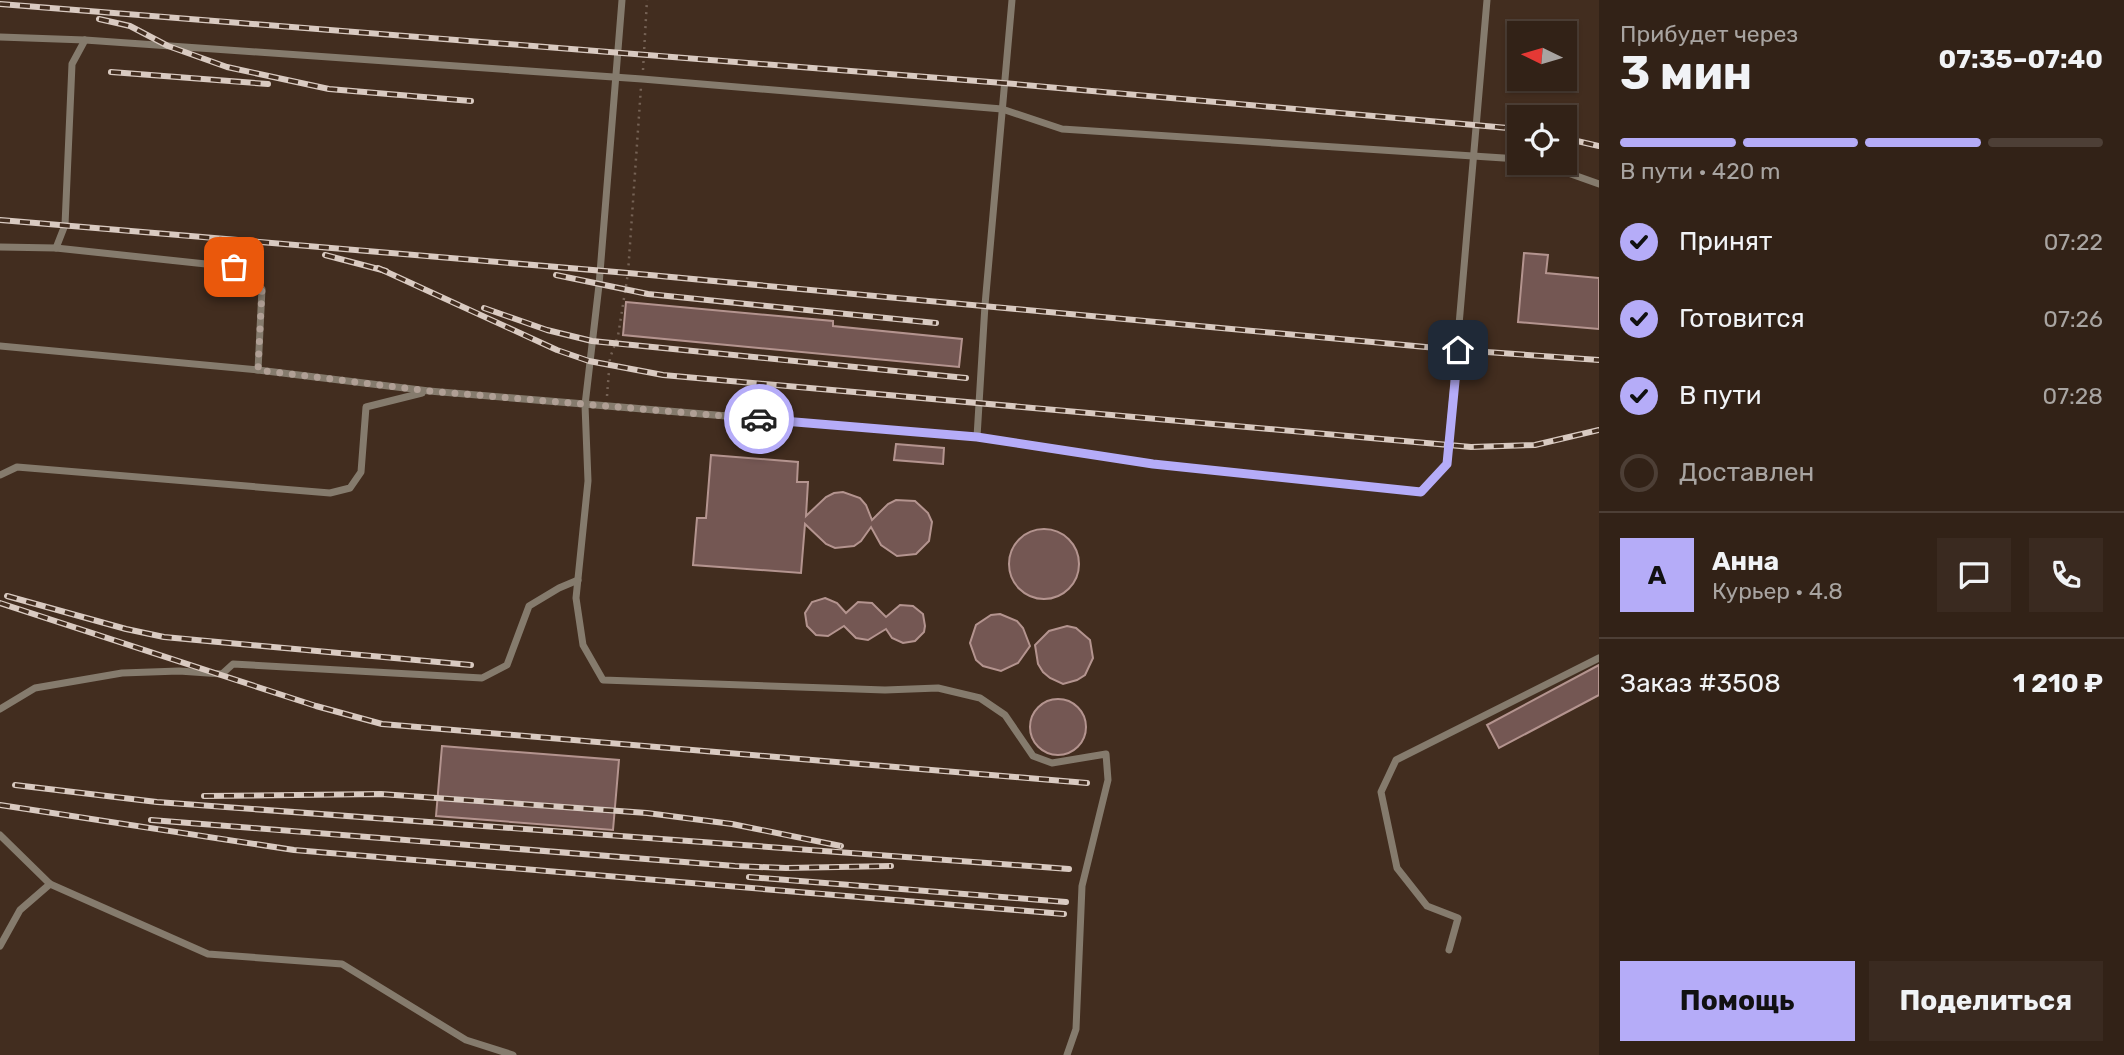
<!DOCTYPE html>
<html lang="ru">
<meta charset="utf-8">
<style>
body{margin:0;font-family:Rubik,sans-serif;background:#3a2a20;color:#f1f3f6;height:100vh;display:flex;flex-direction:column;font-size:26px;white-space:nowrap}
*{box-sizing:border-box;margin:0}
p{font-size:23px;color:#a8a4a1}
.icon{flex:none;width:38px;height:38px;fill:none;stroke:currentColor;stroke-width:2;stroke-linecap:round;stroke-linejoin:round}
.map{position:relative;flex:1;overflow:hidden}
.details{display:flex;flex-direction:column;background:#322217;width:525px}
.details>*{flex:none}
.needle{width:46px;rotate:275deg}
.buttons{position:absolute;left:1507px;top:21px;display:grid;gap:14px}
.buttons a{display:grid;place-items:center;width:70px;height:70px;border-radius:0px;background:#322217;box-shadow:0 2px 5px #0004,0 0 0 2px #4d3f36;font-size:35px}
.pin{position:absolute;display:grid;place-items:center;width:60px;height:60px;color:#fff;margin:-30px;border-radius:14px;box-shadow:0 4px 10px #0006}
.courier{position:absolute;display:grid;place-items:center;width:70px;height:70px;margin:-35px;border:5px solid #b5acf8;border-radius:50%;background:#fff;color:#222;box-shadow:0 2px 9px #0007}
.summary em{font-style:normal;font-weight:700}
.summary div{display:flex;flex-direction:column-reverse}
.summary{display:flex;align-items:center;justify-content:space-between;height:119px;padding:0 21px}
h1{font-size:46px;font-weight:700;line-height:52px}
.bar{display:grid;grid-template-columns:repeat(4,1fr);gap:10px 7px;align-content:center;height:84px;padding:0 21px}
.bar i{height:9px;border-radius:5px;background:#4d3f36}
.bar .current{background:#b5acf8}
.bar p{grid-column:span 4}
.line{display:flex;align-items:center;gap:18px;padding:0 21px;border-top:2px solid #4d3f36}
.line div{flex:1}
.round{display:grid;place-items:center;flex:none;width:74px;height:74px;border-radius:0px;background:#3a2a20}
ol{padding:0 21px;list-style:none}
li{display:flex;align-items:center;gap:21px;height:77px}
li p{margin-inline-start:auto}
li .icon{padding:7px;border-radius:50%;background:#b5acf8;color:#111;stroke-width:4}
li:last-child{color:#a8a4a1}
li i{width:38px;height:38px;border:4px solid #4d3f36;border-radius:50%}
.cta{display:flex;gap:14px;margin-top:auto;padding:14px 21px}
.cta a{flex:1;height:80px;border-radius:0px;background:#b5acf8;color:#111;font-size:28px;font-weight:700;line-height:80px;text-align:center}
.cta a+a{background:#3a2a20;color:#f1f3f6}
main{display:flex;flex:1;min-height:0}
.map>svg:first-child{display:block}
</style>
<main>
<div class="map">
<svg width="1599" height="1055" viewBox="0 0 1599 1055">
<rect width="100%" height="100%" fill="#422d1f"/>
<g fill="#745753" stroke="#b4948f" stroke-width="2">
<path d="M1524 253 1548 255 1546 273 1599 278V329L1518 322Z"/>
<path d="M626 302 833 321V326L962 339 959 367 623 335Z"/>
<path d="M896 444 944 448 943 464 894 460Z"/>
<path d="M711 455 798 462 797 482H808L806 516 826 497 834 493 843 492 860 498 866 505 872 520 888 504 896 500 915 501 928 513 932 522 929 541 916 554 897 556 881 545 871 527 861 541 854 546 835 548 826 544 805 524 801 573 693 565 697 518H706Z"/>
<circle cx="1044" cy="564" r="35"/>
<path d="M825 598 837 603 846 613 858 602 872 603 886 617 900 605 913 606 923 614 925 626 924 632 915 641 903 643 892 638 886 629 868 640 856 638 844 626 828 636 816 635 807 626 805 613 812 602Z"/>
<path d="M1000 614 1017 621 1023 628 1030 646 1018 663 1001 671 983 666 976 660 970 643 976 625 991 615Z"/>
<path d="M1067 626 1076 628 1090 640 1093 658 1085 675 1077 680 1063 684 1050 678 1043 672 1038 664 1035 645 1049 631Z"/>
<path d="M1599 665V695L1499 748 1487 725Z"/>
<circle cx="1058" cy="727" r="28"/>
<path d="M442 746 619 760 613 830 436 816Z"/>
</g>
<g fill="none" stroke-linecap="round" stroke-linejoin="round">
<g stroke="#756255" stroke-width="2.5" stroke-dasharray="2 5" stroke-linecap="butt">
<path d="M643 70 647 0"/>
<path d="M607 396 610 358 618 336 628 273 641 87"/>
</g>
<g stroke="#857b6d" stroke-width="7">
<path d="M622 0 599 285 585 405 588 481 576 598 583 645 603 680 885 690 938 688 980 698 1005 715 1033 756 1052 763 1106 754 1108 780 1082 886 1076 1029 1067 1055"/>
<path d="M0 37 85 40 642 79 1002 109 1062 129 1519 159"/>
<path d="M1540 163 1599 184"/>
<path d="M0 247 56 248 234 267 262 289 258 370"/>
<path d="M56 248 65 225 72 64 85 40"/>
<path d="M0 346 258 370 429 391 977 437 1153 464 1421 492 1447 464 1487 0"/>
<path d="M977 437 985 305 1012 0"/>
<path d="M0 475 17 467 330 493 350 488 361 472 366 407 422 393"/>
<path d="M0 709 35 688 122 673 179 671 222 674 233 664 482 678 507 665 529 606 559 588 578 580"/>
<path d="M0 835 50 884 208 954 342 964 466 1040 513 1055"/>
<path d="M0 946 20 910 50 884"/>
<path d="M1449 950 1458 918 1427 906 1397 868 1381 792 1396 760 1599 658"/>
</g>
<defs>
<g id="rail">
<path d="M0 4 1003 83 1519 129"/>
<path d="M99 19 130 26 168 46 227 67 329 89 471 101"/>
<path d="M111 72 268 84"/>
<path d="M1564 138 1599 146"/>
<path d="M0 220 628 273 1458 350 1599 360"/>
<path d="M325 255 386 271"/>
<path d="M378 268 557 350 589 361 663 375 1471 447 1535 445 1599 430"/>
<path d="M556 275 648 294 936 323"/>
<path d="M484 308 547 330 592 341 966 378"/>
<path d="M7 596 126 629 164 637 471 665"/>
<path d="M0 603 316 706 382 724 1087 783"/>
<path d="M15 785 157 802 1069 869"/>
<path d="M204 796 381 794 647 813 732 824 841 846"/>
<path d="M0 805 294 850 1064 914"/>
<path d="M151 820 735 866 786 868 891 866"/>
<path d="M749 877 1066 902"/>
</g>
</defs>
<use href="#rail" stroke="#d9cac1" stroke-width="6"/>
<use href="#rail" stroke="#422d1f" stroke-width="3.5" stroke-dasharray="10" stroke-linecap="butt"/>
</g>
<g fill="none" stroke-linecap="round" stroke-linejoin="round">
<path stroke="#b09f95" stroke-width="7" stroke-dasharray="0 12.6" d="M234 267 262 289 258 370 429 391 759 419"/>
<path stroke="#b5acf8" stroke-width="9" d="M759 419 977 437 1153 464 1421 492 1447 464 1458 350"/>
</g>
</svg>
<div class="buttons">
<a><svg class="needle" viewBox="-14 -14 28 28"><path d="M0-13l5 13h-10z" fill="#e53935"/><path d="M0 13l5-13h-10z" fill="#a8a4a1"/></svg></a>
<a><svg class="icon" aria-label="locate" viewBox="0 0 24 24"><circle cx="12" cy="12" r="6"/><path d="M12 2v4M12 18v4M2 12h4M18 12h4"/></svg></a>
</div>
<div class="pin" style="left:234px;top:267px;background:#ea580c"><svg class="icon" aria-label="bag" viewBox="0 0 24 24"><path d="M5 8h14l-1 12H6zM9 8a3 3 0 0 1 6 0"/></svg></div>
<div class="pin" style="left:1458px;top:350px;background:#1f2937"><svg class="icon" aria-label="home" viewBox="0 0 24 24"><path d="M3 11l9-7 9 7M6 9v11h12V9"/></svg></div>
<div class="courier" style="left:759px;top:419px"><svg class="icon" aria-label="car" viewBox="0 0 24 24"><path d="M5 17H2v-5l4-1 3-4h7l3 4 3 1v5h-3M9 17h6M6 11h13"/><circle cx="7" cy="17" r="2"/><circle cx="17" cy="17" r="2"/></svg></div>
</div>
<section class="details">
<div class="summary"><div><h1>3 мин</h1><p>Прибудет через</p></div><em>07:35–07:40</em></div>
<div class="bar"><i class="current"></i><i class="current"></i><i class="current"></i><i></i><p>В пути · 420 m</p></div>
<ol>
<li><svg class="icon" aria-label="check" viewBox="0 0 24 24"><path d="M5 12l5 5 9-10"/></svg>Принят<p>07:22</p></li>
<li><svg class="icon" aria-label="check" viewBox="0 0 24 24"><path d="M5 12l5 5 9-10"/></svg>Готовится<p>07:26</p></li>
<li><svg class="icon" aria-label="check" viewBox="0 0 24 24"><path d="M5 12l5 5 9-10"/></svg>В пути<p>07:28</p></li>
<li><i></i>Доставлен</li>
</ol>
<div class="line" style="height:126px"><b class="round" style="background:#b5acf8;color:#111">А</b><div><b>Анна</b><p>Курьер · 4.8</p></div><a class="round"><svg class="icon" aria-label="chat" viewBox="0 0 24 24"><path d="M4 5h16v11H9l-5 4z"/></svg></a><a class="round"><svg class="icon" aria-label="phone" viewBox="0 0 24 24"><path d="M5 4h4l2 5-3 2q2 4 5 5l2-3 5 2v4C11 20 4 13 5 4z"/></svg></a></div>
<div class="line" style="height:91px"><div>Заказ #3508</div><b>1 210 ₽</b></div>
<div class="cta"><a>Помощь</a><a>Поделиться</a></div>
</section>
</main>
